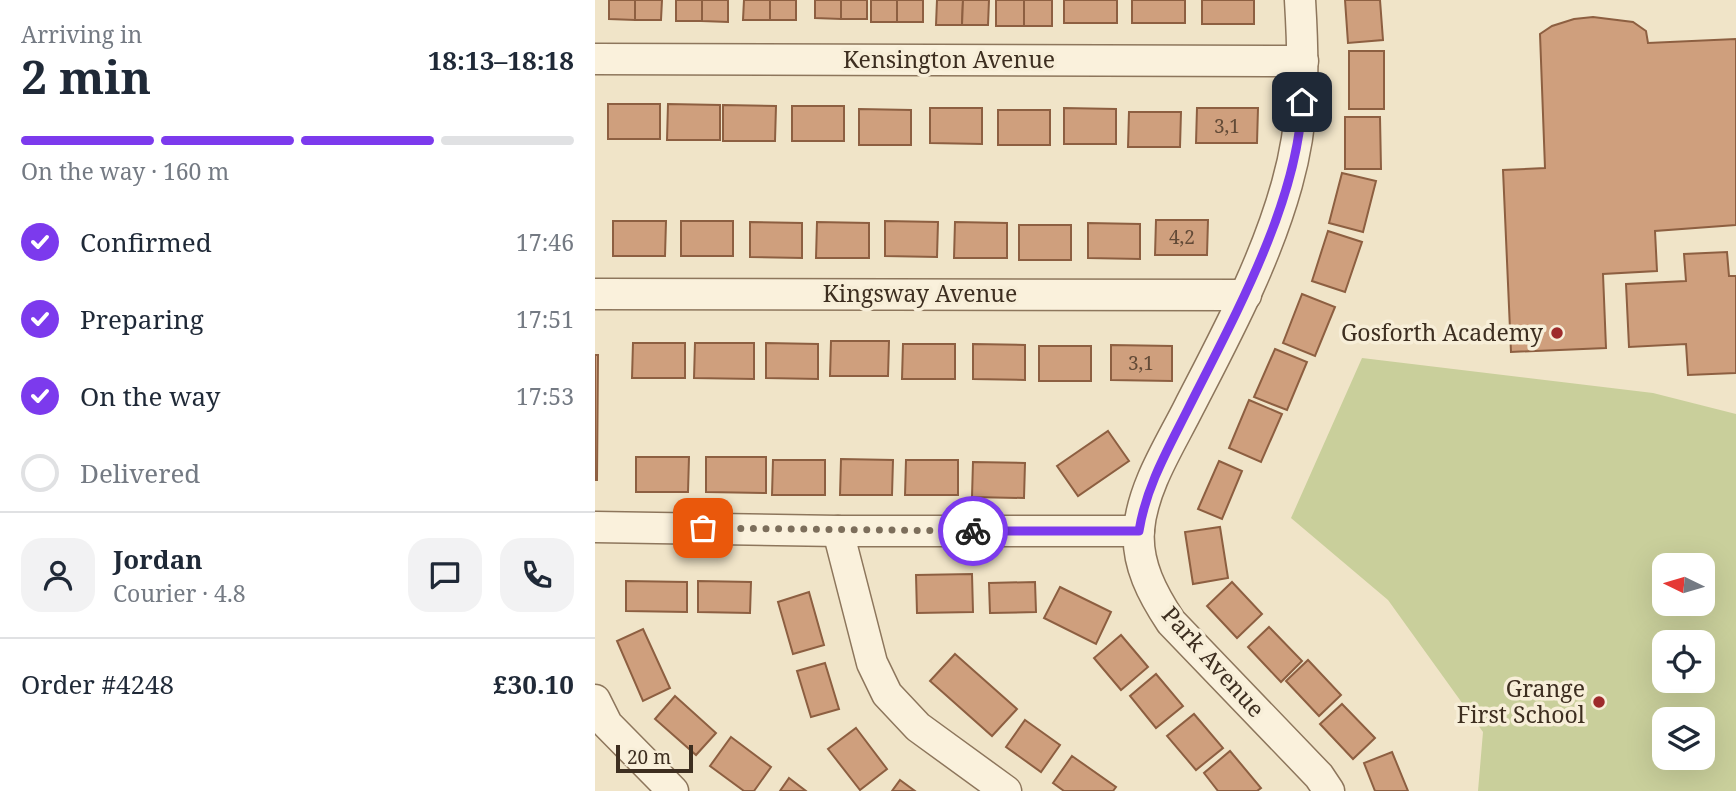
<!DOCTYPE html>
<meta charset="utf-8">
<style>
body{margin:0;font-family:"Noto Serif",serif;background:#f2f2f3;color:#1f2937;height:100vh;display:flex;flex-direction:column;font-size:26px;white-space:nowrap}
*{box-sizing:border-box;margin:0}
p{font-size:23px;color:#747a83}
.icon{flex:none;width:38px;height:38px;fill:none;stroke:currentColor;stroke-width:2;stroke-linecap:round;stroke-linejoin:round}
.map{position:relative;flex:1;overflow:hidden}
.panel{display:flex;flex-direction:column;background:#fff;width:595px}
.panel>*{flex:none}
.needle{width:46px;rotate:275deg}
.fabs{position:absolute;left:1057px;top:553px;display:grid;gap:14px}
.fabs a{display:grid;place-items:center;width:63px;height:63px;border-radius:14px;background:#fff;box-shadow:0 7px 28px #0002;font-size:35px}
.scale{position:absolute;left:21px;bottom:18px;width:77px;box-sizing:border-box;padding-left:7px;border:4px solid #3d2e20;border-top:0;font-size:19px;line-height:24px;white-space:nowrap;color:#3d2e20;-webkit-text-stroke:5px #f7eed8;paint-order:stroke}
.pin{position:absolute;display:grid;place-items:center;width:60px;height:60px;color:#fff;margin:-30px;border-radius:14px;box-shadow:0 4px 10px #0006}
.courier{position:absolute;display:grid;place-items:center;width:70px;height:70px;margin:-35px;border:5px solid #7c3aed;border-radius:50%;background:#fff;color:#222;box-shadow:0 2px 9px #0007}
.head em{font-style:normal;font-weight:700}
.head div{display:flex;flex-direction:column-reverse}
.head{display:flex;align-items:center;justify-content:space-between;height:119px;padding:0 21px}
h1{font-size:46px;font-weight:700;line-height:52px}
.bar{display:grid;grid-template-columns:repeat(4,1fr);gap:10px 7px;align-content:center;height:84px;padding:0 21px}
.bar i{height:9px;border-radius:5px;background:#e0e1e3}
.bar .selected{background:#7c3aed}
.bar p{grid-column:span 4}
.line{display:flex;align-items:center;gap:18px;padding:0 21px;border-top:2px solid #e0e1e3}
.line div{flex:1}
.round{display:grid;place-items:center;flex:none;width:74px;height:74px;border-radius:21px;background:#f2f2f3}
ol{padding:0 21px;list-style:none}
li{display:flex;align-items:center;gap:21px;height:77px}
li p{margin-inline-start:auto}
li .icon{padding:7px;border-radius:50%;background:#7c3aed;color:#fff;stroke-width:4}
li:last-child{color:#747a83}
li i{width:38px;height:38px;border:4px solid #e0e1e3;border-radius:50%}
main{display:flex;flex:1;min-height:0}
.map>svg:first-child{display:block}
</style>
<main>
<section class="panel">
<div class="head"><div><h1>2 min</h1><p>Arriving in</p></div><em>18:13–18:18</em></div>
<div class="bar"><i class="selected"></i><i class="selected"></i><i class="selected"></i><i></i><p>On the way · 160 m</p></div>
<ol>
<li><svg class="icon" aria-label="check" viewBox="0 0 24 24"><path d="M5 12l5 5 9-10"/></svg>Confirmed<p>17:46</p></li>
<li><svg class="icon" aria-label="check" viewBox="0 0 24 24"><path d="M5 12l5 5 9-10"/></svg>Preparing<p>17:51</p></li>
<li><svg class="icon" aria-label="check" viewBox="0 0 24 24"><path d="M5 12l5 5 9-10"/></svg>On the way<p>17:53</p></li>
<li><i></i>Delivered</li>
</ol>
<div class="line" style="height:126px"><a class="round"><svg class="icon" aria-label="person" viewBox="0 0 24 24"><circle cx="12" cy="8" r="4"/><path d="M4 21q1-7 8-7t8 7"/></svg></a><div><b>Jordan</b><p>Courier · 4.8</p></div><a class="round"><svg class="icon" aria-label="chat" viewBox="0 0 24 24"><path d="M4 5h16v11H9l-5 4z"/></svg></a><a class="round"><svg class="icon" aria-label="phone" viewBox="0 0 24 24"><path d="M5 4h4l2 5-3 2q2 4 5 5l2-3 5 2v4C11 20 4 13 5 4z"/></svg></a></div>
<div class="line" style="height:91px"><div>Order #4248</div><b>£30.10</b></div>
</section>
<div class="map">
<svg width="1141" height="791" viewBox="0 0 1141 791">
<rect width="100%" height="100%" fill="#f0e4c8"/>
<path fill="#c9cf9b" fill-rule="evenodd" d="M767 358 1058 393 1141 414V791H883L888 732 793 600 696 518ZM1069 565H1108V604H1069ZM1069 642H1108V681H1069ZM1069 719H1108V758H1069Z"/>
<g fill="#cf9f7d" stroke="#8d5f41" stroke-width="2">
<path d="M14 0H40V20L14 19Z"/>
<path d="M40 0H67L66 20H40Z"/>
<rect x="81" y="0" width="26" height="21"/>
<path d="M107 0H133V22L107 21Z"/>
<path d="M149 0H175V20H148Z"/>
<rect x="175" y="0" width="26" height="20"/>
<path d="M220 0H246V19L220 18Z"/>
<rect x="246" y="0" width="26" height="19"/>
<rect x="276" y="0" width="26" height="22"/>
<rect x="302" y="0" width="26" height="22"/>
<path d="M342 0H368L367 25H341Z"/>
<path d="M368 0H394L393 25H367Z"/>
<rect x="401" y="0" width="28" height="26"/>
<rect x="429" y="0" width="28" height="26"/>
<rect x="469" y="0" width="53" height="23"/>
<rect x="537" y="0" width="53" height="23"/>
<rect x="607" y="0" width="52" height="24"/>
<path d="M750 0H785L788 40 753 43Z"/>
<path d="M998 17 1038 22 1051 31 1053 43 1141 39V225L1060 231 1062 271 1008 274 1011 348 916 352 908 170 950 168 945 34 957 26 979 19Z"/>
<rect x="754" y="51" width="35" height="58"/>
<rect x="13" y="104" width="52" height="35"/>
<path d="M73 104 125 105V140H72Z"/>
<path d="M128 105 181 106 180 141H128Z"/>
<rect x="197" y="106" width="52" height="35"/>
<path d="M335 108H387V144L335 143Z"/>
<path d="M469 108 521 109V144H469Z"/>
<path d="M602 108H663L662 143H601Z"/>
<path d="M264 109 316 110V145H264Z"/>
<rect x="403" y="110" width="52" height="35"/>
<path d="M534 112H586L585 147H533Z"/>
<path d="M750 117H785L786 169H750Z"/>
<path d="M747 173 781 181 768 232 734 223Z"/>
<path d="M561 220H613L612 255H560Z"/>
<path d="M18 221H71L70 256H18Z"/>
<rect x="86" y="221" width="52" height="35"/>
<path d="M290 221 343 222 342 257 290 256Z"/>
<path d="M155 222 207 223V258L155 257Z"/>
<path d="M222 222 274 223V258H221Z"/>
<path d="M360 222 412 223V258H359Z"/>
<path d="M493 223 545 224V259L493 258Z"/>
<rect x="424" y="225" width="52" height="35"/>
<path d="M733 231 767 242 750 292 717 281Z"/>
<path d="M1132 252 1134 276H1141V373L1093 375 1091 344 1034 347 1031 284 1091 281 1089 254Z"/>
<path d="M707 294 740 307 720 356 688 343Z"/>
<path d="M236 341H294L293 376H235Z"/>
<path d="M38 343H90V378H37Z"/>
<path d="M100 343H159V379L99 378Z"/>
<path d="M171 343 223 344V379L171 378Z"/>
<path d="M308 344H360V379H307Z"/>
<path d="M378 344 430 345V380L378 379Z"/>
<path d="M516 345 577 346V381L516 380Z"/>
<rect x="444" y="346" width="52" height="35"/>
<path d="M680 349 712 362 692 410 659 397Z"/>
<path d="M0 355H3L2 480H0Z"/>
<path d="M654 400 687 414 666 462 634 448Z"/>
<path d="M513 431 534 461 483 496 462 466Z"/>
<path d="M41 457H94L93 492H41Z"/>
<path d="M111 457H171V493L111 492Z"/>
<path d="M246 459 298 460 297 495H245Z"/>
<path d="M178 460H230V495H177Z"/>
<path d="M311 460H363V495H310Z"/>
<path d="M624 461 647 471 627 519 603 509Z"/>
<path d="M378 462 430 463 429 498 377 497Z"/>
<path d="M625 527 633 578 598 584 590 532Z"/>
<path d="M377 574 378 612 322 613 321 575Z"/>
<path d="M31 581 92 582V612L31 611Z"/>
<path d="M103 581 156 582 155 613 103 612Z"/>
<path d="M440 582 441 612 395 613 394 583Z"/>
<path d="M637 582 667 614 642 638 612 606Z"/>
<path d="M465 587 516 612 501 644 449 618Z"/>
<path d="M214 592 229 645 198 654 183 602Z"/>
<path d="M674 627 707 661 686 682 653 647Z"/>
<path d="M48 629 75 688 48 701 22 641Z"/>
<path d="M526 635 553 667 526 690 499 658Z"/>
<path d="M360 654 422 709 397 736 335 681Z"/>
<path d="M713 660 746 695 724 716 691 681Z"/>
<path d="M230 663 244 709 216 717 202 671Z"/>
<path d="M561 674 588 706 561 728 535 696Z"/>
<path d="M80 696 121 733 101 755 60 719Z"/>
<path d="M747 704 780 738 758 759 725 724Z"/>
<path d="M599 714 628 748 601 770 572 736Z"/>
<path d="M430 720 465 745 446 772 411 747Z"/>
<path d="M261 728 292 769 265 790 233 749Z"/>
<path d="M136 737 176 767 159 791H149L115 766Z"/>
<path d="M635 751 666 788 662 791H623L609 773Z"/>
<path d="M797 752 813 791H780L769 763Z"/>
<path d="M477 756 521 787 518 791H469L458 783Z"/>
<path d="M194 778 211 791H185Z"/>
<path d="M305 780 320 791H297Z"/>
</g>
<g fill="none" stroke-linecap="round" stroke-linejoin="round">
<defs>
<g id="minor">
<path d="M705 0C709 66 710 120 692 184 670 263 631 335 594 407 575 445 548 486 544 529 541 564 558 595 576 622L724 776 734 791"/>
<path d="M0 59 708 61"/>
<path d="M0 294 651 295"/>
<path d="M0 527 243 531H544"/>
<path d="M243 531 277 663 292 694 323 727 411 791"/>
<path d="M0 700 12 724 78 791"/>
</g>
</defs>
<use href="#minor" stroke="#8d765c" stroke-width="33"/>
<use href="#minor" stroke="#faf1dc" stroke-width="30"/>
</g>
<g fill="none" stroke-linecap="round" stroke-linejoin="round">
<path stroke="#7c6e5b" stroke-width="7" stroke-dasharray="0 12.6" d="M108 528 378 531"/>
<path stroke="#7c3aed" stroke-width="9" d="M378 531H544C551 487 573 449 593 409 638 319 703 203 707 102"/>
</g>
<g fill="#9e2a2b" stroke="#f7eed8" stroke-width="2.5">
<circle cx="962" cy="333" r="7"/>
<circle cx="1004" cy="702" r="7"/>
</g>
<g text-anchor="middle" stroke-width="7" stroke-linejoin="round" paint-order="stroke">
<g font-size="19" fill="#624a37">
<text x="632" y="133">3,1</text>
<text x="587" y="244">4,2</text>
<text x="546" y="370">3,1</text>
</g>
<g font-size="23" fill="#3d2e20" stroke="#f7eed8">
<text x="354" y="68">Kensington Avenue</text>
<text x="325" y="302">Kingsway Avenue</text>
<text transform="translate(618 662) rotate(48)" y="8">Park Avenue</text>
</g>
<g font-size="23" fill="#3d2e20" stroke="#f7eed8" text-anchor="end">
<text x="948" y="341">Gosforth Academy</text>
<text x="990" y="697">Grange<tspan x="990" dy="26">First School</tspan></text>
</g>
</g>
</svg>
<div class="fabs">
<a><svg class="needle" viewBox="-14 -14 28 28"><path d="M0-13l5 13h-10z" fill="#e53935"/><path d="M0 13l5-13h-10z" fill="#747a83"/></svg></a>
<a><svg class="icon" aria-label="locate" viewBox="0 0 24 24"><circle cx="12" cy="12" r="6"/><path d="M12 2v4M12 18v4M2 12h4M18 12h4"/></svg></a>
<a><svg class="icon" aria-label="layers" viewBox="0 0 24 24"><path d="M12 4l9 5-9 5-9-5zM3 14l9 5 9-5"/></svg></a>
</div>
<div class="scale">20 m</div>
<div class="pin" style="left:108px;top:528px;background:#ea580c"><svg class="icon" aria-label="bag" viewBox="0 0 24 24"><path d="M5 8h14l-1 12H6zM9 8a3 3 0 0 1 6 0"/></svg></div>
<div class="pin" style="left:707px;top:102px;background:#1f2937"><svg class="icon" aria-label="home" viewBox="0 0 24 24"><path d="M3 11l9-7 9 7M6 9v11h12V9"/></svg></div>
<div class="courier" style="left:378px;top:531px"><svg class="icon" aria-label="bike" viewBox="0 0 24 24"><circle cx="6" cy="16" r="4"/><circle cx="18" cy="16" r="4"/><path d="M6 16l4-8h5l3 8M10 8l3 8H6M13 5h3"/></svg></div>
</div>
</main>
